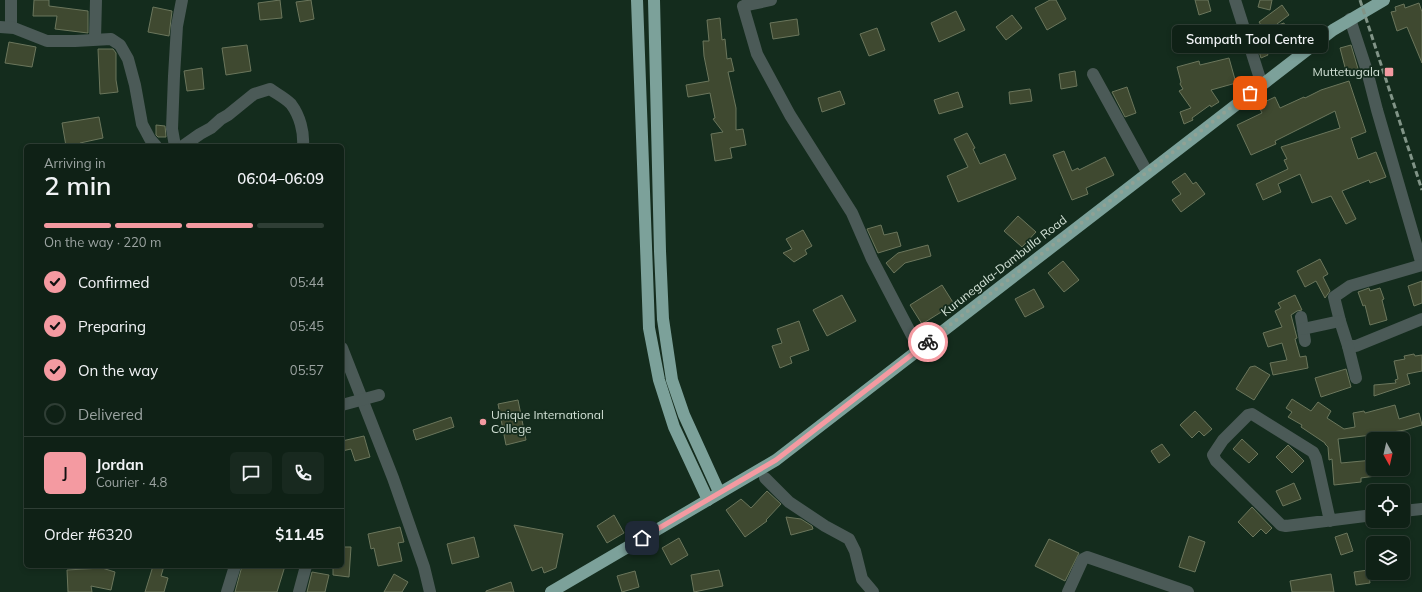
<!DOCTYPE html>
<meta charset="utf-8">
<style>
body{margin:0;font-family:Mulish,sans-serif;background:#18291f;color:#f1f3f6;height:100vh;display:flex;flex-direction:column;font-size:15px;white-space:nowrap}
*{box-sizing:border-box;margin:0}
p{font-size:13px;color:#9ba3a1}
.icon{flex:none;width:22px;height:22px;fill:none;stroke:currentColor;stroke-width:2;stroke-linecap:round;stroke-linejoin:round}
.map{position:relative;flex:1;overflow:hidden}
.details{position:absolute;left:24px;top:144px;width:320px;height:424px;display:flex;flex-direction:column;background:#0f2116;border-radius:6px;box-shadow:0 2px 6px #0003,0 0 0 1px #2f3e35}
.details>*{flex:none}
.needle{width:26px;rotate:172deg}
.controls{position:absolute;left:1366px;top:432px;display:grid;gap:8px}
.controls a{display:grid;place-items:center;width:44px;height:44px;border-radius:6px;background:#0f2116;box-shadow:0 2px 6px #0003,0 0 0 1px #2f3e35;font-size:20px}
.pin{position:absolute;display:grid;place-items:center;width:34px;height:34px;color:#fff;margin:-17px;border-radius:8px;box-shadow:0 2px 6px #0006}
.courier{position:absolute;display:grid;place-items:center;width:40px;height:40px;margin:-20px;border:3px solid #f49aa1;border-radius:50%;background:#fff;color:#222;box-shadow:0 1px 5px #0007}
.bubble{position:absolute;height:28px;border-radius:6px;background:#0f2116;box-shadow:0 2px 6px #0003,0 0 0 1px #2f3e35;font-size:13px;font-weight:600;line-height:28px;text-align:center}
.overview em{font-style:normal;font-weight:600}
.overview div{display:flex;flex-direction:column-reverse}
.overview{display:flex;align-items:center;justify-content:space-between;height:68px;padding:0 20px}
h1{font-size:26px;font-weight:600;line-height:30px}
.bar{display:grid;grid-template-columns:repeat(4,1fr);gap:6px 4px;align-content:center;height:48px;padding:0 20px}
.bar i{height:5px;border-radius:3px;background:#2f3e35}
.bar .on{background:#f49aa1}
.bar p{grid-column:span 4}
.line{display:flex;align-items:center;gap:10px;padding:0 20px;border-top:1px solid #2f3e35}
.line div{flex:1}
.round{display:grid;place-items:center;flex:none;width:42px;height:42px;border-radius:6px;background:#18291f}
ol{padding:0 20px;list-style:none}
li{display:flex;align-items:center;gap:12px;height:44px}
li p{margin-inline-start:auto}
li .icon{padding:4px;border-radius:50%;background:#f49aa1;color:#111;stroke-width:4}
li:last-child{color:#9ba3a1}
li i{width:22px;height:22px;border:2px solid #2f3e35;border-radius:50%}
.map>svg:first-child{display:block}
</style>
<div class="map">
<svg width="1422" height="592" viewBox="0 0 1422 592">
<rect width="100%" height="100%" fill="#142c1d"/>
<g fill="#3f4930" stroke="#6b765c">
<path d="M34 0H49V6L88 11V33L55 29 57 16H33Z"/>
<path d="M280 0 282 18 260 20 258 3Z"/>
<path d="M311 0 314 19 300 22 296 2Z"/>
<path d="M1050 0H1056L1066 19 1047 30 1035 8Z"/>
<path d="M1195 0H1208L1211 11 1199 15Z"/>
<path d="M1260 0H1272L1270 10 1258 7Z"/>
<path d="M1419 3 1422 12V63L1407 27 1397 31 1391 12 1396 11 1395 7 1404 4 1405 8Z"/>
<path d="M1282 5 1289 15 1277 24 1278 25 1284 23 1285 26 1262 42 1268 55 1261 58 1254 34 1264 30 1259 22Z"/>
<path d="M153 7 172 11 169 36 148 32Z"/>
<path d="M956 11 965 30 939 42 931 23Z"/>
<path d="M1012 15 1022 28 1006 40 996 27Z"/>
<path d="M720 18 722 40 725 39 727 59 731 58 734 71 728 72 736 108V130L743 129 746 145 730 148 732 158 715 161 711 134 723 132 713 119 715 118 710 93 688 97 686 85 709 81 704 56 703 41H709L707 20Z"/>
<path d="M797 19 799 35 773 39 770 23Z"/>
<path d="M877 28 885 50 869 56 860 34Z"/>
<path d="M9 42 36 47 32 67 5 63Z"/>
<path d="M247 45 251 71 226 75 222 48Z"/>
<path d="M1351 45 1359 72 1347 75 1340 48Z"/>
<path d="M98 49H113L116 53V80L118 92 100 94Z"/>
<path d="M1229 58 1236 83 1211 90 1219 102 1211 107 1210 105 1192 118 1193 120 1184 124 1180 112 1191 108 1179 91 1183 89 1180 84 1181 82 1177 67 1199 61 1200 65Z"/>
<path d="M202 68 204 89 187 91 184 71Z"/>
<path d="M1075 71 1077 86 1061 89 1059 74Z"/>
<path d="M1349 81 1366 132 1351 138 1358 159 1376 152 1386 177 1370 183 1369 180 1342 191 1356 219 1346 224 1331 196 1312 203 1300 174 1278 184 1281 192 1263 200 1256 184 1288 169 1284 160 1287 159 1281 147 1340 128 1335 111 1275 141 1276 144 1251 155 1237 125 1262 113 1258 105 1275 97 1280 108 1304 97 1305 98 1321 90Z"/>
<path d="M1127 87 1136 113 1125 117 1112 92Z"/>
<path d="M1030 89 1032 101 1010 104 1009 92Z"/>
<path d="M840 91 845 104 822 112 818 98Z"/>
<path d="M958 92 963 107 939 114 934 100Z"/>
<path d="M99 117 103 138 80 143 81 146H66L62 123Z"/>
<path d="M156 125 165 126 166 137H158L156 135Z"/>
<path d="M967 133 975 148 973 149 980 164 1005 154 1016 179 958 202 947 176 968 167 954 139Z"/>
<path d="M1064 151 1072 171 1078 168 1079 170 1105 157 1114 175 1086 188 1088 194 1072 200 1053 155Z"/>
<path d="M1185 173 1193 184 1196 182 1205 194 1181 212 1172 200 1181 194 1172 182Z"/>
<path d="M1018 216 1036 232 1022 247 1004 231Z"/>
<path d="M881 225 884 235 897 232 901 246 878 253 867 229Z"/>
<path d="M803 230 812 246 805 250 807 254 794 262 783 253 792 249 786 239Z"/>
<path d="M928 245 931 256 905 263 894 273 886 263 898 253Z"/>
<path d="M1320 259 1328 274 1323 277 1330 291 1325 298 1316 281 1305 287 1297 271Z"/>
<path d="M1063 261 1079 280 1064 292 1048 273Z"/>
<path d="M1422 281V303L1414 306 1408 286Z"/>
<path d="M942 285 954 304 922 324 910 305Z"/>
<path d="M1369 288 1370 291 1380 288 1384 299 1382 300 1387 320 1370 325 1365 305 1363 306 1358 292Z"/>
<path d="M1034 289 1044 307 1025 317 1015 299Z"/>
<path d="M842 295 856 321 827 336 813 310Z"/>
<path d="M1295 295 1302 310 1297 311 1291 315 1297 338 1295 339 1300 357 1306 356 1308 368 1273 375 1270 363 1287 360 1282 343 1268 347 1263 333 1282 327 1275 311 1281 308 1278 303Z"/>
<path d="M799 321 809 350 790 357 792 363 780 368 772 346 782 343 777 329Z"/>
<path d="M1414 354 1415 356 1422 355V371L1407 374 1410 384 1374 396V385L1396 383 1395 380 1398 379 1394 361 1405 359 1404 356Z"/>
<path d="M1255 366 1270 375 1254 400 1236 389 1250 367Z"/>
<path d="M1346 369 1351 387 1321 397 1315 378Z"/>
<path d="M1292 399 1311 411 1318 402 1331 411 1327 418 1344 429 1355 427 1353 413 1364 411 1365 413 1395 405 1399 419 1419 413 1422 425 1405 430 1380 434 1338 439 1341 463 1373 460V469H1390V474L1361 478V482L1334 485 1332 459 1329 460 1328 447 1325 444V443L1301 427 1302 425 1288 417 1292 412 1286 408Z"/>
<path d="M518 400 526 440 506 445 498 404Z"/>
<path d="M1195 411 1212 429 1204 436 1199 431 1192 438 1180 425Z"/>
<path d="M451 417 454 427 416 440 413 430Z"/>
<path d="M364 436 370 457 355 461 351 449 342 451V441Z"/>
<path d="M1242 439 1258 454 1249 463 1233 449Z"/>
<path d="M1162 444 1170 455 1159 463 1151 451Z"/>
<path d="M1288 445 1304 461 1292 473 1276 457Z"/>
<path d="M1294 483 1301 499 1283 506 1276 491Z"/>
<path d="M767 491 781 504 766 520 767 521 745 537 726 510 741 499 751 508Z"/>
<path d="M1252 507 1272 528 1266 534 1261 529 1253 537 1238 522Z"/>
<path d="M614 515 624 533 607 543 597 526Z"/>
<path d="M786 517 801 519 812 526 813 529 791 535Z"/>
<path d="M514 525 563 534 556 568 544 573 542 567 532 571Z"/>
<path d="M400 527 404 542 398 543 402 561 378 566 374 548 371 549 368 534Z"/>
<path d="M1347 533 1353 551 1341 555 1335 537Z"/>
<path d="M1189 536 1205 542 1195 572 1179 567Z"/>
<path d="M474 537 479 557 452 564 447 544Z"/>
<path d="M679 538 688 555 671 565 662 548Z"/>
<path d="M1049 539 1079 553 1065 581 1035 566Z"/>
<path d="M342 547H351L349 577 333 575V566H342Z"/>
<path d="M153 566H164L161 576 168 578 164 592H145Z"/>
<path d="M242 566H285L277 592H235Z"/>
<path d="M102 568 115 572 111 590 91 586 92 592H68L67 570Z"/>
<path d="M719 570 723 586 694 592 691 575Z"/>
<path d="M1368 570 1370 583 1356 585 1354 572Z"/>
<path d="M635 571 639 587 622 592 617 576Z"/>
<path d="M312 572 329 575 325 592H307Z"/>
<path d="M394 574 408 582 402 592H384Z"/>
<path d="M1331 574 1334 592H1292L1290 581Z"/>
<path d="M511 582 514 592H486V591Z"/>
</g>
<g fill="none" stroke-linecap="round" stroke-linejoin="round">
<g stroke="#4b5a57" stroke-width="12">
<path d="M11 0V27"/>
<path d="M771 0 743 6 757 54 790 115 852 213 872 259 919 349"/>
<path d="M1235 0 1262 85"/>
<path d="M1350 19 1367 71 1377 110 1422 265"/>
<path d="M0 27 14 28 47 41H75L111 39 120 45 128 59 135 85 142 124 150 139 156 146"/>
<path d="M95 39 96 0"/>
<path d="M1093 74 1147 172"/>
<path d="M175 146 172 129 174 76 177 26 182 0"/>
<path d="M183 146 200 134 211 128 221 119 228 115 254 94 270 89C277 94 285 98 291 104 300 116 304 132 303 146"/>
<path d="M1422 265 1350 286 1334 297 1340 321 1348 346H1356L1422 319"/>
<path d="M1301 317 1305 341"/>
<path d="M1303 329 1340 321"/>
<path d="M1348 346 1356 378"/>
<path d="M342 348 393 478 424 567 430 592"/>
<path d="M342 405 379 395"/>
<path d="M765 478 789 502 825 526 849 539 855 551 862 579 873 592"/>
<path d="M1403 511 1422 509"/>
<path d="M1330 521 1316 458 1313 452 1252 414 1248 415 1223 440 1213 455 1216 461 1281 525 1286 526 1373 515"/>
<path d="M227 592 235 566"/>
<path d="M299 592 306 566"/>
<path d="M1068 592 1083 559 1087 557 1188 592"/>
</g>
<g stroke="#7ca19a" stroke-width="12">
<path d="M637 0 649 328 659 380 674 427 708 500"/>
<path d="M654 0 660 251 663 319 672 380 684 415 719 492"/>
<path d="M551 592 776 460 1333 30 1384 0"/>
</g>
<path stroke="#819487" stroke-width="3" stroke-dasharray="6 3" stroke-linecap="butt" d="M1360 0 1422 190"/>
</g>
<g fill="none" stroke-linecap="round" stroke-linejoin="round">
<path stroke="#90a295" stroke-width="4" stroke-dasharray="0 7.2" d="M928 342 1147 172 1250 93"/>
<path stroke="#f49aa1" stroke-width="5" d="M642 538 776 460 928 342"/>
</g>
<g fill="#f49aa1" stroke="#142c1d" stroke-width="1.5">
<rect x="1384" y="67" width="10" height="10" rx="2"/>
<circle cx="483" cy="422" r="4"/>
</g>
<g text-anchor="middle" stroke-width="3.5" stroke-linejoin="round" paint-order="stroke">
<g font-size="12" fill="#d2e1d6" stroke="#142c1d" text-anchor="end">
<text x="1380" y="76">Muttetugala</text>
<text x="491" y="419" text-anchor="start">Unique International<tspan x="491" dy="14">College</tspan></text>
</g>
<g font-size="12" fill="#d2e1d6" stroke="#142c1d">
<text transform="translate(1004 266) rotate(-38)" y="4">Kurunegala-Dambulla Road</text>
</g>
</g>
</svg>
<div class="controls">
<a><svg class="needle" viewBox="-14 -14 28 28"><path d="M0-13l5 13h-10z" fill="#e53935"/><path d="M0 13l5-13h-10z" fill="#9ba3a1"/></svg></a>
<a><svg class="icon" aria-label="locate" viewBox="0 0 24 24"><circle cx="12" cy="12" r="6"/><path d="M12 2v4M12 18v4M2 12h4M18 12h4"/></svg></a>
<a><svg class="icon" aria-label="layers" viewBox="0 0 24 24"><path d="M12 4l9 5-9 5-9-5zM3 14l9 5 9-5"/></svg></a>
</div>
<div class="pin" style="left:1250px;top:93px;background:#ea580c"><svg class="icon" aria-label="bag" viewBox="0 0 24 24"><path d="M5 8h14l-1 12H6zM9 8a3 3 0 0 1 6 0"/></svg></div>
<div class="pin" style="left:642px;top:538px;background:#1f2937"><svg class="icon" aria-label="home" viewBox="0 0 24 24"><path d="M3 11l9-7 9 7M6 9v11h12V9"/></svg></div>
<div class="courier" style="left:928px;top:342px"><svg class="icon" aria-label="bike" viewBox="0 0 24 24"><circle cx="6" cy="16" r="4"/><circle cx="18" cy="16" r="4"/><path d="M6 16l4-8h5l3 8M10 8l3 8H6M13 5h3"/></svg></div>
<div class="bubble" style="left:1172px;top:25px;width:156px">Sampath Tool Centre</div>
<section class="details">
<div class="overview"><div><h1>2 min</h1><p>Arriving in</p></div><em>06:04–06:09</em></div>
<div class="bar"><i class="on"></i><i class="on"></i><i class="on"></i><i></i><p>On the way · 220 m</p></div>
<ol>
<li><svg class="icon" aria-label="check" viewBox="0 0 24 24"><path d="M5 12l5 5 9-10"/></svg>Confirmed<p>05:44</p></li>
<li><svg class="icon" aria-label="check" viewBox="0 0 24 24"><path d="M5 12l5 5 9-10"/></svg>Preparing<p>05:45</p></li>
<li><svg class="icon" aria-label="check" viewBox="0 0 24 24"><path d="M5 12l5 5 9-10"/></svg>On the way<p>05:57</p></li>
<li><i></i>Delivered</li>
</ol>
<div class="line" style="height:72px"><b class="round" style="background:#f49aa1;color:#111">J</b><div><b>Jordan</b><p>Courier · 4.8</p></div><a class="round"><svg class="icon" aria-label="chat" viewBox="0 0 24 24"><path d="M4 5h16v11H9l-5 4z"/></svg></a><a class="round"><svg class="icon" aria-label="phone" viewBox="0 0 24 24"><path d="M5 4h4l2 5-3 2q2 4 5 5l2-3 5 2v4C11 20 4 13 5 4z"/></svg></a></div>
<div class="line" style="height:52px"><div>Order #6320</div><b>$11.45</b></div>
</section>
</div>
